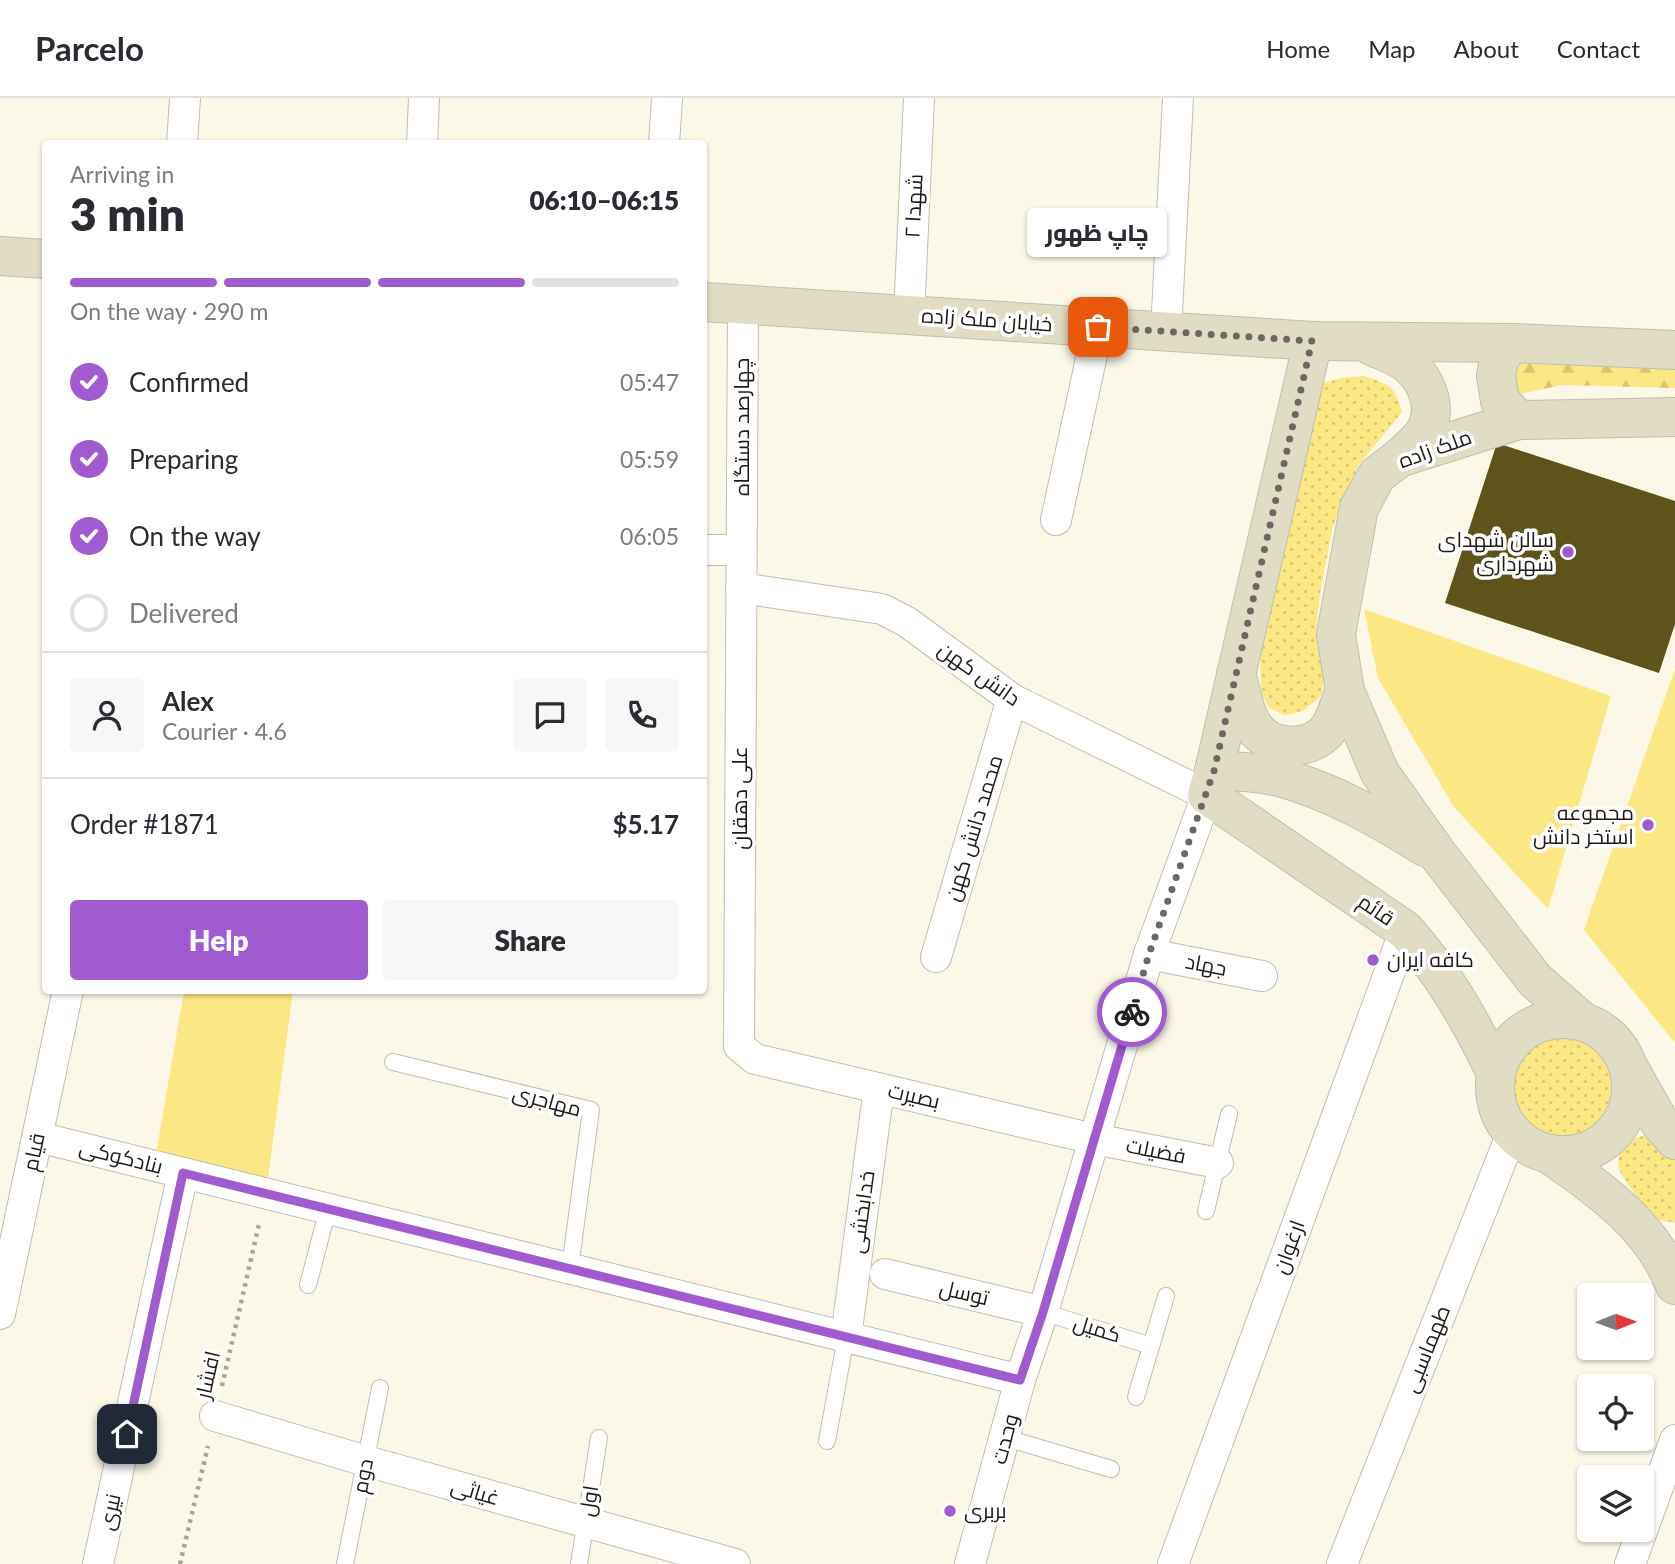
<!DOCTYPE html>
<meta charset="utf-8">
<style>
body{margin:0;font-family:Lato,Cairo,sans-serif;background:#f7f7f7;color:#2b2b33;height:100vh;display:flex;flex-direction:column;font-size:26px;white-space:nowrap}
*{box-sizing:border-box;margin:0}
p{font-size:23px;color:#7c7c81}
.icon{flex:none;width:38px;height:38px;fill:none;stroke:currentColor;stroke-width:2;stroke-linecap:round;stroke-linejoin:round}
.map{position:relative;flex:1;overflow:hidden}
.details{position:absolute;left:42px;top:42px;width:665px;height:854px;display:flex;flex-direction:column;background:#fff;border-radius:7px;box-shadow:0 2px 5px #0004}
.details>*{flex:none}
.needle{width:46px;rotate:89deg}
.tools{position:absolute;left:1577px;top:1185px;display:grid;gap:14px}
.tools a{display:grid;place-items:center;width:77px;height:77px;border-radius:7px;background:#fff;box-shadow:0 2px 5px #0004;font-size:35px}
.pin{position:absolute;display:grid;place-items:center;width:60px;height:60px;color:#fff;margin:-30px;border-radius:14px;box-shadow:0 4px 10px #0006}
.courier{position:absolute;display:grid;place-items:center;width:70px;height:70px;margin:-35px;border:5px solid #a05bd0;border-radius:50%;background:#fff;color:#222;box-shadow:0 2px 9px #0007}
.bubble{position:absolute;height:49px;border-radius:7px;background:#fff;box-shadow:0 2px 5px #0004;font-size:23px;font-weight:800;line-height:49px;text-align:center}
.headline em{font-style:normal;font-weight:800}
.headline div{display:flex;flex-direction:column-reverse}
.headline{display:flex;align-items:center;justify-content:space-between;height:119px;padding:0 28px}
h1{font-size:46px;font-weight:800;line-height:52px}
.bar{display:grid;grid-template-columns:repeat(4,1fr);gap:10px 7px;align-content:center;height:84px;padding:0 28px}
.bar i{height:9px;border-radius:5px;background:#e1e1e2}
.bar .active{background:#a05bd0}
.bar p{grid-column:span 4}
.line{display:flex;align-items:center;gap:18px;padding:0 28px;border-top:2px solid #e1e1e2}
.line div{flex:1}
.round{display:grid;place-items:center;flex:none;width:74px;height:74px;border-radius:7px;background:#f7f7f7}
ol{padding:0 28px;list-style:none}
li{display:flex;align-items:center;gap:21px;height:77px}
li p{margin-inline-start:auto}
li .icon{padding:7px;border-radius:50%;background:#a05bd0;color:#fff;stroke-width:4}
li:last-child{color:#7c7c81}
li i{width:38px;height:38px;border:4px solid #e1e1e2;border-radius:50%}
.action{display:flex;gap:14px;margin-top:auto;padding:14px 28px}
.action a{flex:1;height:80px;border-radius:7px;background:#a05bd0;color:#fff;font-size:28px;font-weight:800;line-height:80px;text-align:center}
.action a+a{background:#f7f7f7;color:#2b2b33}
header{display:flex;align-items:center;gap:42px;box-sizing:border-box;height:98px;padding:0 35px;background:#fff;border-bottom:2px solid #e1e1e2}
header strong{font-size:33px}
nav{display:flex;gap:38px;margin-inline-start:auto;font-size:24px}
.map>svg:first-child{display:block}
</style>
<header>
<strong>Parcelo</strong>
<nav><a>Home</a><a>Map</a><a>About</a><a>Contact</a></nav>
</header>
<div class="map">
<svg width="1675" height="1466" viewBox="0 0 1675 1466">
<defs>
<pattern id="grass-dots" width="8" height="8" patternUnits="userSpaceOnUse" patternTransform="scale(1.75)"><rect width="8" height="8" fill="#fbe884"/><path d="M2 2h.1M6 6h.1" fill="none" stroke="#d7c671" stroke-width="1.8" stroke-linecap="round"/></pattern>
<pattern id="forest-firs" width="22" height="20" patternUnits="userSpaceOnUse" patternTransform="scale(1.75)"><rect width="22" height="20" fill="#fbe884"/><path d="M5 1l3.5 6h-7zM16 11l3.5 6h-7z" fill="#d7c671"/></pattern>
</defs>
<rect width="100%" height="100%" fill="#fbf8e8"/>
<g fill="url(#grass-dots)">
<path d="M1364 278C1389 286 1395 288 1402 314L1358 368 1333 428 1320 496 1316 533 1324 570 1322 597 1303 613 1285 617 1269 610 1261 595 1260 548 1323 285 1342 280Z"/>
<circle cx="1563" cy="990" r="62"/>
<path d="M1647 1037 1675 1060V1125L1655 1121C1647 1112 1623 1082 1619 1071 1614 1053 1631 1039 1647 1037Z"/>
</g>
<path fill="url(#forest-firs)" d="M1514 261 1675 268V290L1562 287 1516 297Z"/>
<g fill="#fbe884">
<path d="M1364 511 1611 598 1548 811 1454 709 1378 580Z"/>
<path d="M1675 571V945L1584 832Z"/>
<path d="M184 893H293L266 1095 154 1068Z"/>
</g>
<path fill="#5e541b" d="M1497 345 1675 403V526L1659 575 1445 505Z"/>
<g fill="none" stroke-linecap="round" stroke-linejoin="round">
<defs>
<g id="service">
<path d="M393 964 591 1012 570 1170"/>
<path d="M1206 1113 1229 1016"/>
<path d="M308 1187 328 1111"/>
<path d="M1043 1214 1151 1248"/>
<path d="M1136 1299 1166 1198"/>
<path d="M1006 1340 1111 1371"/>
<path d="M827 1343 846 1239"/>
<path d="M345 1466 380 1290"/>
<path d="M579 1466 599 1340"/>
</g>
<g id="minor">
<path d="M182 46 185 0"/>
<path d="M422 46 424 0"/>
<path d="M664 46 667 0"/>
<path d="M743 206 739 948 755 961 1094 1041 1218 1065"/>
<path d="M909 217 919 0"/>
<path d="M1166 234 1178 0"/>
<path d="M1056 422 1098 229"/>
<path d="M704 452H741"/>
<path d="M741 490 882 511 907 524 1012 601 1207 697 1149 856 1043 1214 1020 1282 970 1466"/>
<path d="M1149 856 1262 878"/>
<path d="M936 859 1012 601"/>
<path d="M38 1039 1020 1282"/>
<path d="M885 1176 1043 1214"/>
<path d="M0 1216 68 892"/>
<path d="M846 1239 879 990"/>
<path d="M215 1318 366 1363 735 1466"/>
<path d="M98 1466 183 1075"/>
<path d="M1173 1466 1405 832"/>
<path d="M1342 1466 1512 1035"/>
<path d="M1630 1466 1675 1342"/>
</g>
<g id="secondary">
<path d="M0 158 46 161"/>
<path d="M704 204 1313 243 1511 245 1675 252"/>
<path d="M1313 243 1214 673 1207 697 1405 832C1445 877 1470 922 1496 975"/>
<path d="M1511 245 1499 261 1496 278 1500 303 1519 322"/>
<path d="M1370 247C1382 253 1399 258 1409 267 1426 282 1436 306 1428 327 1424 340 1409 351 1399 360"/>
<path d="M1236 576C1241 591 1243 610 1251 624 1266 653 1311 656 1330 629 1336 619 1340 604 1345 593"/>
<path d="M1214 673C1236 673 1258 674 1279 679 1331 693 1380 721 1425 749"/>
<circle cx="1563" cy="989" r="68"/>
<path d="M1582 923 1535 882 1439 758 1380 675 1345 593 1336 536 1359 410 1377 377 1399 360 1519 322 1675 319"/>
<path d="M1629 970 1660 1025 1675 1042"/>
<path d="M1549 1056C1600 1091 1652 1128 1675 1187"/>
</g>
</defs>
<use href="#service" stroke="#c0beaf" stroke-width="18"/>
<use href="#minor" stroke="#c0beaf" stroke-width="32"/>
<use href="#secondary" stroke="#c0beaf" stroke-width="40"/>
<g stroke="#a7a599" stroke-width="4.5" stroke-dasharray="3.5 5" stroke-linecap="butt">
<path d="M222 1288 259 1126"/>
<path d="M180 1466 208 1348"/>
</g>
<use href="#service" stroke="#fff" stroke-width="16"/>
<use href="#minor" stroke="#fff" stroke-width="30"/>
<use href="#secondary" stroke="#e1dcc4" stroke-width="38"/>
</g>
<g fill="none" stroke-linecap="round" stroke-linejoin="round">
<path stroke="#6a6860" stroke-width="7" stroke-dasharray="0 12.6" d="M1098 229 1312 243 1214 673 1149 856 1132 914"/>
<path stroke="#a05bd0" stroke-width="9" d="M127 1336 183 1075 1020 1282 1043 1214 1132 914"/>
</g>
<g fill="#a05bd0" stroke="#fff" stroke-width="2.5">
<circle cx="1568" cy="454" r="7"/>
<circle cx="1648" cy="727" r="7"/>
<circle cx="1373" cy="862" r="7"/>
<circle cx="950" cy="1413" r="7"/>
</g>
<g text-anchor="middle" stroke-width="7" stroke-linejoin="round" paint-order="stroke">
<g font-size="21" fill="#1c1b16" stroke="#fff">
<text transform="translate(914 108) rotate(-87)" y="7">شهدا ۲</text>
<text transform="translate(987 222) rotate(4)" y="7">خیابان ملک زاده</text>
<text transform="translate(742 329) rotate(-90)" y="7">چهارصد دستگاه</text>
<text transform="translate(1435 351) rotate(-20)" y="7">ملک زاده</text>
<text transform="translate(979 576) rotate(35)" y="7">دانش کهن</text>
<text transform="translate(740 700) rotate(-90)" y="7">علی دهقان</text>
<text transform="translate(974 730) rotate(-73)" y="7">محمد دانش کهن</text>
<text transform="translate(1376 812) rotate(34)" y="7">قائم</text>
<text transform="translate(1206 867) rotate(11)" y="7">جهاد</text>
<text transform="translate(914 998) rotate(13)" y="7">بصیرت</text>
<text transform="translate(547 1003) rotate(15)" y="7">مهاجری</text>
<text transform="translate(1156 1053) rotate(11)" y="7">فضیلت</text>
<text transform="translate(34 1054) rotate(-78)" y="7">قیام</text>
<text transform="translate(121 1059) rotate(14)" y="7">بنادکوکی</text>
<text transform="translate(862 1114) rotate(-82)" y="7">خدابخشی</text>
<text transform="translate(1289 1149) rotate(-70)" y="7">ارغوان</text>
<text transform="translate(964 1195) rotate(13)" y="7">توسل</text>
<text transform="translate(1097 1231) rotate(17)" y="7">کمیل</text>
<text transform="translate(1427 1251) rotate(-68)" y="7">طهماسبی</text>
<text transform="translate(208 1277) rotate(-77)" y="7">افشار</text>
<text transform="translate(1005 1341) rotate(-75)" y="7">وحدت</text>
<text transform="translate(363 1378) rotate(-79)" y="7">دوم</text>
<text transform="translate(475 1394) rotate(16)" y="7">غیاثی</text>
<text transform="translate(589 1403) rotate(-81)" y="7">اول</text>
<text transform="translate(110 1414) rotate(-78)" y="7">نیری</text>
</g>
<g font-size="21" fill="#1c1b16" stroke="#fff" text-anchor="end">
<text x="1554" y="449">سالن شهدای<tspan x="1554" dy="24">شهرداری</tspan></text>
<text x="1634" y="722">مجموعه<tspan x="1634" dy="24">استخر دانش</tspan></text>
<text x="1387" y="869" text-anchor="start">کافه ایران</text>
<text x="964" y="1420" text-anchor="start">بربری</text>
</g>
</g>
</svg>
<div class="tools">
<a><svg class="needle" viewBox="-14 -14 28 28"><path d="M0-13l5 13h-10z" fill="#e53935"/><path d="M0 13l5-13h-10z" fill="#7c7c81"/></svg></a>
<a><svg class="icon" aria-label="locate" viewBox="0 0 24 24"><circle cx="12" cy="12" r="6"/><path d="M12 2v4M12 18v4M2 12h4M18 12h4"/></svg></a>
<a><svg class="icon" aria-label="layers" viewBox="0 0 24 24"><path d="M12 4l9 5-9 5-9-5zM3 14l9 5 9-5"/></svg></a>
</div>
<div class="pin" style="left:1098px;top:229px;background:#ea580c"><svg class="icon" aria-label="bag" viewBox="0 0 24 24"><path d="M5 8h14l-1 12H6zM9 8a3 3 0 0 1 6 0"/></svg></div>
<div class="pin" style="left:127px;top:1336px;background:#1f2937"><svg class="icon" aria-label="home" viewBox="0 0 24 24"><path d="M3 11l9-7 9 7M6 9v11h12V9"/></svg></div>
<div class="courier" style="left:1132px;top:914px"><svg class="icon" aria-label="bike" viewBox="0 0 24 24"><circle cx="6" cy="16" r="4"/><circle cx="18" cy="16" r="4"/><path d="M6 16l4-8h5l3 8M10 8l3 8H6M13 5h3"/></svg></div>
<div class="bubble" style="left:1027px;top:110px;width:140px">چاپ ظهور</div>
<section class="details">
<div class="headline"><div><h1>3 min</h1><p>Arriving in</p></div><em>06:10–06:15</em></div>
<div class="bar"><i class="active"></i><i class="active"></i><i class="active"></i><i></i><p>On the way · 290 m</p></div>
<ol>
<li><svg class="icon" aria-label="check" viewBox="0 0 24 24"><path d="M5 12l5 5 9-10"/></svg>Confirmed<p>05:47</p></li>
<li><svg class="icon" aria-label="check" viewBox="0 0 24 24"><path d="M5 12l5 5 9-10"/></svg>Preparing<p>05:59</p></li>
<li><svg class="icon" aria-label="check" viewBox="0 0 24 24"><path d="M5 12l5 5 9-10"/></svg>On the way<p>06:05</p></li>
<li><i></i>Delivered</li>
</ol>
<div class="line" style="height:126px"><a class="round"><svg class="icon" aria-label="person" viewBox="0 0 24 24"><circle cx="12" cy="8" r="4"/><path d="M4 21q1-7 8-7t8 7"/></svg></a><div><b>Alex</b><p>Courier · 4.6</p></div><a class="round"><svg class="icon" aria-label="chat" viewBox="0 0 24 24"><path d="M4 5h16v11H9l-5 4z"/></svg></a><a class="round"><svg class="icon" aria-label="phone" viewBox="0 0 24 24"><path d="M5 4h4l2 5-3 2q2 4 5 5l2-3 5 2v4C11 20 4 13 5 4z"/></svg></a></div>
<div class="line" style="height:91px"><div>Order #1871</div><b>$5.17</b></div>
<div class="action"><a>Help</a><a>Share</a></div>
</section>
</div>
